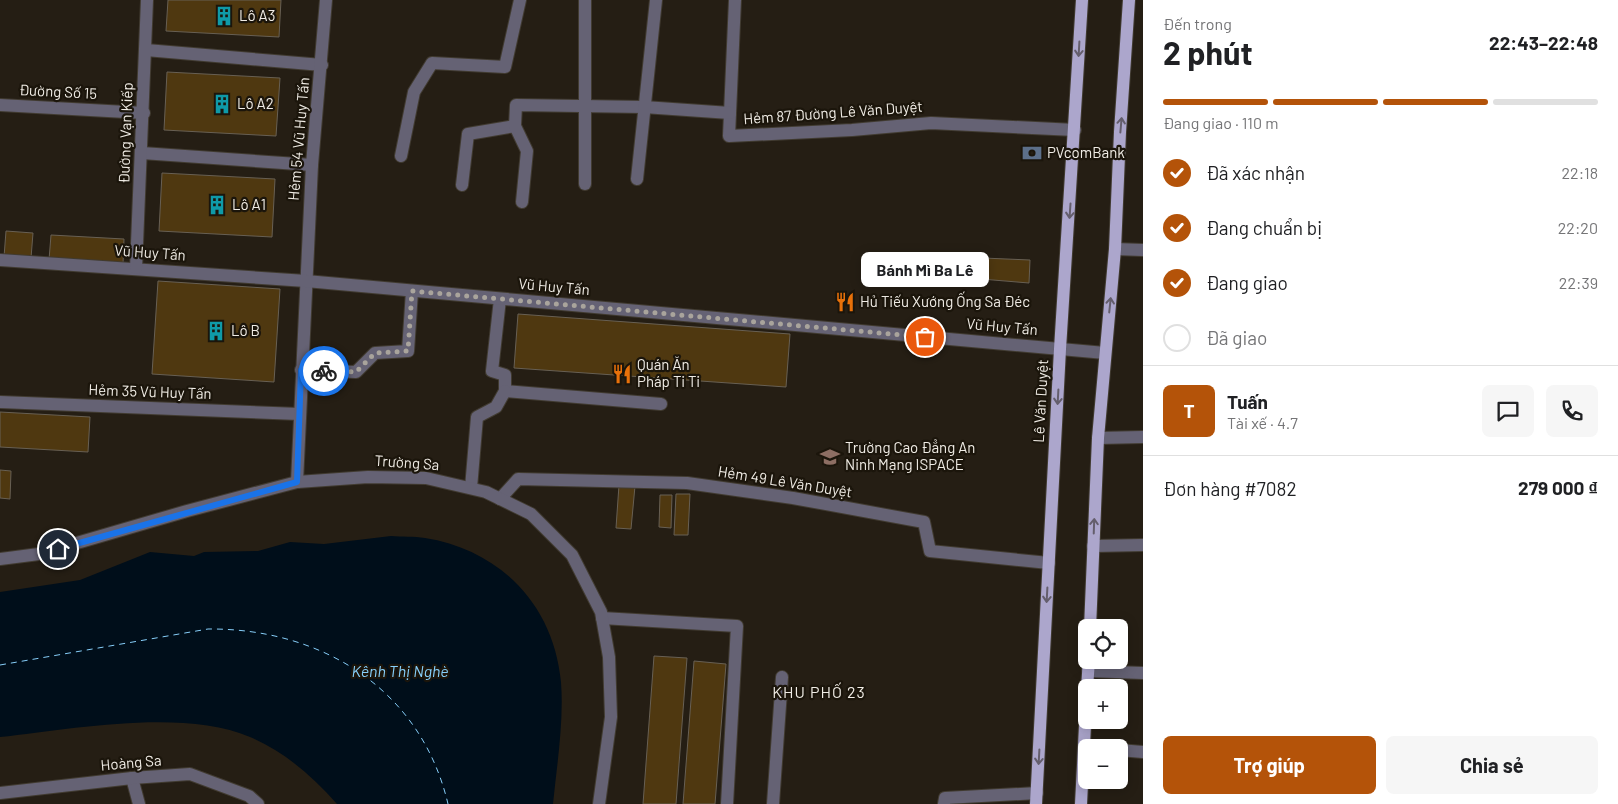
<!DOCTYPE html>
<html lang="vi">
<meta charset="utf-8">
<style>
body{margin:0;font-family:Barlow,sans-serif;background:#f6f6f6;color:#202124;height:100vh;display:flex;flex-direction:column;font-size:19px;white-space:nowrap}
*{box-sizing:border-box;margin:0}
p{font-size:16px;color:#757577}
.icon{flex:none;width:28px;height:28px;fill:none;stroke:currentColor;stroke-width:2;stroke-linecap:round;stroke-linejoin:round}
.map{position:relative;flex:1;overflow:hidden}
.side{display:flex;flex-direction:column;background:#fff;width:475px}
.side>*{flex:none}
.controls{position:absolute;left:1078px;top:619px;display:grid;gap:10px}
.controls a{display:grid;place-items:center;width:50px;height:50px;border-radius:8px;background:#fff;box-shadow:0 2px 12px #0003;font-size:25px}
.pin{position:absolute;display:grid;place-items:center;width:42px;height:42px;color:#fff;margin:-21px;border:2px solid #fff;border-radius:50%;box-shadow:0 1px 5px #0007}
.courier{position:absolute;display:grid;place-items:center;width:50px;height:50px;margin:-25px;border:4px solid #1a73e8;border-radius:50%;background:#fff;color:#222;box-shadow:0 1px 6px #0007}
.bubble{position:absolute;height:35px;border-radius:8px;background:#fff;box-shadow:0 2px 12px #0003;font-size:16px;font-weight:700;line-height:35px;text-align:center}
.head em{font-style:normal;font-weight:700}
.head div{display:flex;flex-direction:column-reverse}
.head{display:flex;align-items:center;justify-content:space-between;height:85px;padding:0 20px}
h1{font-size:32px;font-weight:700;line-height:38px}
.bar{display:grid;grid-template-columns:repeat(4,1fr);gap:8px 5px;align-content:center;height:60px;padding:0 20px}
.bar i{height:6px;border-radius:4px;background:#e0e0e0}
.bar .on{background:#b45309}
.bar p{grid-column:span 4}
.line{display:flex;align-items:center;gap:12px;padding:0 20px;border-top:1px solid #e0e0e0}
.line div{flex:1}
.round{display:grid;place-items:center;flex:none;width:52px;height:52px;border-radius:8px;background:#f6f6f6}
ol{padding:0 20px;list-style:none}
li{display:flex;align-items:center;gap:15px;height:55px}
li p{margin-inline-start:auto}
li .icon{padding:5px;border-radius:50%;background:#b45309;color:#fff;stroke-width:4}
li:last-child{color:#757577}
li i{width:28px;height:28px;border:2px solid #e0e0e0;border-radius:50%}
.action{display:flex;gap:10px;margin-top:auto;padding:10px 20px}
.action a{flex:1;height:58px;border-radius:8px;background:#b45309;color:#fff;font-size:20px;font-weight:700;line-height:58px;text-align:center}
.action a+a{background:#f6f6f6;color:#202124}
main{display:flex;flex:1;min-height:0}
.map>svg:first-child{display:block}
</style>
<main>
<div class="map">
<svg width="1143" height="804" viewBox="0 0 1143 804">
<rect width="100%" height="100%" fill="#251e14"/>
<path fill="#000e1a" d="M391 536C402 537 414 536 425 538 501 550 554 606 561 682 564 722 557 764 553 804H337C312 776 285 752 250 737 183 708 72 729 0 737V592L80 580 150 552 194 556 204 552 258 551 290 542 324 544Z"/>
<g fill="none" stroke-linecap="round" stroke-linejoin="round">
<path stroke="#87cffa" stroke-width="1" stroke-dasharray="6 5" stroke-linecap="butt" d="M0 665 208 629C321 628 421 689 448 804"/>
</g>
<g fill="#4f3810" stroke="#686054">
<path d="M168 0H281L279 37 166 31Z"/>
<path d="M167 72 280 78 276 136 164 130Z"/>
<path d="M162 173 275 179 272 237 159 231Z"/>
<path d="M6 231 33 233 31 258 4 257Z"/>
<path d="M51 235 124 239 123 264 49 260Z"/>
<path d="M983 258 1030 260 1029 283 981 279Z"/>
<path d="M158 281 280 289 274 382 152 374Z"/>
<path d="M518 314 790 334 786 387 514 368Z"/>
<path d="M0 412 90 417 88 452 0 447Z"/>
<path d="M0 470 11 471 10 499 0 498Z"/>
<path d="M619 485 635 486 631 529 616 528Z"/>
<path d="M676 494H690L688 535H674Z"/>
<path d="M660 495H672L671 528 659 527Z"/>
<path d="M654 656 687 658 676 804H643Z"/>
<path d="M694 661 726 664 715 804H683Z"/>
</g>
<g fill="none" stroke-linecap="round" stroke-linejoin="round">
<defs>
<g id="service">
<path d="M735 0 729 136 852 130 931 123 1075 130"/>
<path d="M146 50 322 65"/>
<path d="M142 153 312 165"/>
<path d="M401 156 414 92 432 63 505 67 520 0"/>
<path d="M462 185 468 134 515 126"/>
<path d="M522 202 527 151 515 126 516 105 644 107 730 113"/>
<path d="M1115 249 1143 250"/>
<path d="M500 299 492 371 505 375V391L661 404"/>
<path d="M301 370 356 372 375 353 408 351 412 291"/>
<path d="M471 488 477 417 496 407 505 391"/>
<path d="M500 499 518 479 687 483 793 498 924 522 930 551 1049 563"/>
<path d="M602 618 737 626 727 804"/>
<path d="M1088 671 1143 673"/>
<path d="M1119 750 1143 752"/>
<path d="M132 778 139 804"/>
</g>
<g id="minor">
<path d="M585 0V184"/>
<path d="M0 105 144 113"/>
<path d="M637 179 656 0"/>
<path d="M0 402 299 414"/>
<path d="M1098 438 1143 437"/>
<path d="M297 482 312 165 326 0"/>
<path d="M1093 546 1143 545"/>
<path d="M773 804 782 677"/>
<path d="M944 804 945 798 1037 793"/>
</g>
<g id="tertiary">
<path d="M0 260 306 281 1105 353"/>
<path d="M136 268 147 0"/>
<path d="M0 559 39 554 187 511 297 482 368 477 426 478 486 492 531 514 572 555 601 612 609 657 611 717 599 804"/>
<path d="M0 793 132 778 190 774 249 796 258 804"/>
</g>
<g id="primary">
<path d="M1090 628 1098 438 1115 249 1120 132 1129 0"/>
<path d="M1087 688 1089 660"/>
<path d="M1036 804 1060 349 1082 0"/>
<path d="M1081 804 1086 706"/>
</g>
</defs>
<use href="#service" stroke="#413b31" stroke-width="14"/>
<use href="#minor" stroke="#413b31" stroke-width="14"/>
<use href="#tertiary" stroke="#413b31" stroke-width="14"/>
<use href="#primary" stroke="#413b31" stroke-width="14"/>
<use href="#service" stroke="#656274" stroke-width="12"/>
<use href="#minor" stroke="#656274" stroke-width="12"/>
<use href="#tertiary" stroke="#656274" stroke-width="12"/>
<use href="#primary" stroke="#aca6cc" stroke-width="12"/>
</g>
<defs><path id="oneway-shaft" d="M-6 0H5M1.5-3L5.5 0L1.5 3" fill="none" stroke-width="1.6" stroke-linecap="round" stroke-linejoin="round" transform="scale(1.25)"/></defs>
<g stroke="#645e6c">
<use href="#oneway-shaft" transform="translate(1079 49) rotate(93)"/>
<use href="#oneway-shaft" transform="translate(1121 125) rotate(-85)"/>
<use href="#oneway-shaft" transform="translate(1070 211) rotate(94)"/>
<use href="#oneway-shaft" transform="translate(1110 305) rotate(-84)"/>
<use href="#oneway-shaft" transform="translate(1058 397) rotate(93)"/>
<use href="#oneway-shaft" transform="translate(1094 526) rotate(-88)"/>
<use href="#oneway-shaft" transform="translate(1047 595) rotate(93)"/>
<use href="#oneway-shaft" transform="translate(1039 757) rotate(93)"/>
</g>
<g fill="none" stroke-linecap="round" stroke-linejoin="round">
<path stroke="#a9a49c" stroke-width="5" stroke-dasharray="0 9" d="M324 371 356 372 375 353 408 351 412 291 925 337"/>
<path stroke="#1a73e8" stroke-width="6" d="M58 549 297 482 301 370 324 371"/>
</g>
<defs>
<symbol id="building-bare" viewBox="-9 -9 18 18"><path d="M-4-6H4V6H1V3H-1V6H-4ZM-2.5-4.3h1.7v1.8h-1.7ZM.8-4.3h1.7v1.8H.8ZM-2.5-1h1.7V.8h-1.7ZM.8-1h1.7V.8H.8Z" fill="#0f9aa8" stroke="#1b150b" stroke-width="2.5" paint-order="stroke"/></symbol>
<symbol id="bank-bare" viewBox="-9 -9 18 18"><path d="M-6-4H6V4H-6ZM0-2.3a2.3 2.3 0 1 0 0 4.6a2.3 2.3 0 1 0 0-4.6Z" fill="#5c6f8a" stroke="#1b150b" stroke-width="2.5" paint-order="stroke"/></symbol>
<symbol id="restaurant-bare" viewBox="-9 -9 18 18"><path d="M-5-6h1v4h1v-4h1v4h1v-4h1v5L-1.5 .5V6h-2V.5L-5-1ZM5-6V6H3V1.5H1.5Q1.5-4 5-6Z" fill="#e8710a" stroke="#1b150b" stroke-width="2.5" paint-order="stroke"/></symbol>
<symbol id="school-bare" viewBox="-9 -9 18 18"><path d="M0-5L7-2L0 1L-7-2ZM-4 1L0 2.5L4 1V4Q0 6-4 4Z" fill="#8d6e63" stroke="#1b150b" stroke-width="2.5" paint-order="stroke"/></symbol>
</defs>
<g fill-rule="evenodd">
<use href="#building-bare" x="210" y="2" width="28" height="28"/>
<use href="#building-bare" x="208" y="90" width="28" height="28"/>
<use href="#bank-bare" x="1018" y="139" width="28" height="28"/>
<use href="#building-bare" x="203" y="191" width="28" height="28"/>
<use href="#restaurant-bare" x="831" y="288" width="28" height="28"/>
<use href="#building-bare" x="202" y="317" width="28" height="28"/>
<use href="#restaurant-bare" x="608" y="360" width="28" height="28"/>
<use href="#school-bare" x="816" y="443" width="28" height="28"/>
</g>
<g text-anchor="middle" stroke-width="4.5" stroke-linejoin="round" paint-order="stroke">
<g font-size="15" fill="#f0ece5" stroke="#1b150b" text-anchor="start">
<text x="239" y="21">Lô A3</text>
<text x="237" y="109">Lô A2</text>
<text x="1047" y="158">PVcomBank</text>
<text x="232" y="210">Lô A1</text>
<text x="860" y="307">Hủ Tiếu Xướng Ống Sa Đéc</text>
<text x="231" y="336">Lô B</text>
<text x="637" y="370">Quán Ăn<tspan x="637" dy="17">Pháp Ti Ti</tspan></text>
<text x="845" y="453">Trường Cao Đẳng An<tspan x="845" dy="17">Ninh Mạng ISPACE</tspan></text>
</g>
<g font-size="15" fill="#f0ece5" stroke="#1b150b">
<text transform="translate(58 92) rotate(3)" y="5">Đường Số 15</text>
<text transform="translate(833 113) rotate(-4)" y="5">Hẻm 87 Đường Lê Văn Duyệt</text>
<text transform="translate(126 133) rotate(-88)" y="5">Đường Vạn Kiếp</text>
<text transform="translate(299 139) rotate(-85)" y="5">Hẻm 54 Vũ Huy Tấn</text>
<text transform="translate(150 253) rotate(4)" y="5">Vũ Huy Tấn</text>
<text transform="translate(554 287) rotate(5)" y="5">Vũ Huy Tấn</text>
<text transform="translate(1002 327) rotate(5)" y="5">Vũ Huy Tấn</text>
<text transform="translate(150 392) rotate(2)" y="5">Hẻm 35 Vũ Huy Tấn</text>
<text transform="translate(1041 401) rotate(-87)" y="5">Lê Văn Duyệt</text>
<text transform="translate(407 463) rotate(4)" y="5">Trường Sa</text>
<text transform="translate(785 482) rotate(9)" y="5">Hẻm 49 Lê Văn Duyệt</text>
<text transform="translate(131 763) rotate(-5)" y="5">Hoàng Sa</text>
</g>
<g font-size="16" font-style="italic" fill="#87cffa" stroke="#1b150b">
<text x="400" y="677">Kênh Thị Nghè</text>
</g>
<g font-size="16" letter-spacing="1" fill="#f0ece5" stroke="#1b150b">
<text x="819" y="698">KHU PHỐ 23</text>
</g>
</g>
</svg>
<div class="controls">
<a><svg class="icon" aria-label="locate" viewBox="0 0 24 24"><circle cx="12" cy="12" r="6"/><path d="M12 2v4M12 18v4M2 12h4M18 12h4"/></svg></a>
<a>+</a>
<a>−</a>
</div>
<div class="pin" style="left:925px;top:337px;background:#ea580c"><svg class="icon" aria-label="bag" viewBox="0 0 24 24"><path d="M5 8h14l-1 12H6zM9 8a3 3 0 0 1 6 0"/></svg></div>
<div class="pin" style="left:58px;top:549px;background:#1f2937"><svg class="icon" aria-label="home" viewBox="0 0 24 24"><path d="M3 11l9-7 9 7M6 9v11h12V9"/></svg></div>
<div class="courier" style="left:324px;top:371px"><svg class="icon" aria-label="bike" viewBox="0 0 24 24"><circle cx="6" cy="16" r="4"/><circle cx="18" cy="16" r="4"/><path d="M6 16l4-8h5l3 8M10 8l3 8H6M13 5h3"/></svg></div>
<div class="bubble" style="left:861px;top:252px;width:128px">Bánh Mì Ba Lê</div>
</div>
<section class="side">
<div class="head"><div><h1>2 phút</h1><p>Đến trong</p></div><em>22:43–22:48</em></div>
<div class="bar"><i class="on"></i><i class="on"></i><i class="on"></i><i></i><p>Đang giao · 110 m</p></div>
<ol>
<li><svg class="icon" aria-label="check" viewBox="0 0 24 24"><path d="M5 12l5 5 9-10"/></svg>Đã xác nhận<p>22:18</p></li>
<li><svg class="icon" aria-label="check" viewBox="0 0 24 24"><path d="M5 12l5 5 9-10"/></svg>Đang chuẩn bị<p>22:20</p></li>
<li><svg class="icon" aria-label="check" viewBox="0 0 24 24"><path d="M5 12l5 5 9-10"/></svg>Đang giao<p>22:39</p></li>
<li><i></i>Đã giao</li>
</ol>
<div class="line" style="height:90px"><b class="round" style="background:#b45309;color:#fff">T</b><div><b>Tuấn</b><p>Tài xế · 4.7</p></div><a class="round"><svg class="icon" aria-label="chat" viewBox="0 0 24 24"><path d="M4 5h16v11H9l-5 4z"/></svg></a><a class="round"><svg class="icon" aria-label="phone" viewBox="0 0 24 24"><path d="M5 4h4l2 5-3 2q2 4 5 5l2-3 5 2v4C11 20 4 13 5 4z"/></svg></a></div>
<div class="line" style="height:65px"><div>Đơn hàng #7082</div><b>279 000 ₫</b></div>
<div class="action"><a>Trợ giúp</a><a>Chia sẻ</a></div>
</section>
</main>
